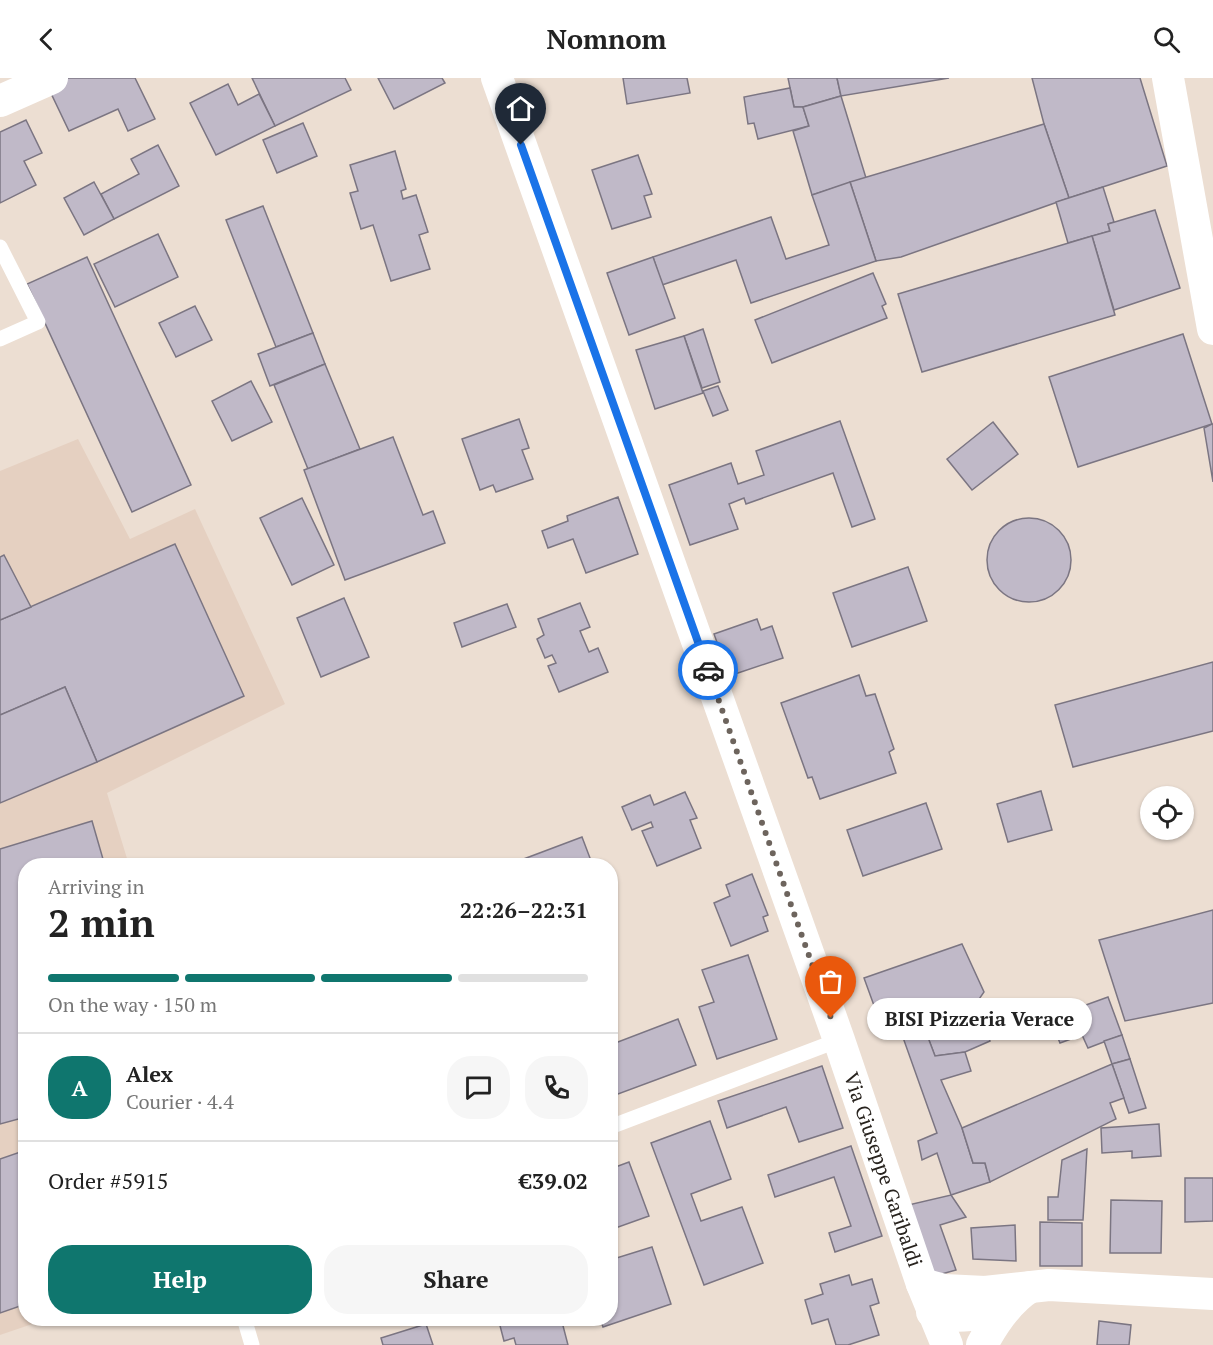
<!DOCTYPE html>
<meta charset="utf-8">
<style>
body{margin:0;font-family:"PT Serif",serif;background:#f6f6f6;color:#222;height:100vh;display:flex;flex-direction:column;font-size:22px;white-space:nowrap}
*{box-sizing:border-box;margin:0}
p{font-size:20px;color:#767676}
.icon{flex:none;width:33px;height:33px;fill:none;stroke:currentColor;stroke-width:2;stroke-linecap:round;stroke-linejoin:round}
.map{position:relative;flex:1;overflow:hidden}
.details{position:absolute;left:18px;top:780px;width:600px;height:468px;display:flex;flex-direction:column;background:#fff;border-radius:24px;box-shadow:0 2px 4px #0004}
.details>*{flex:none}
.tools{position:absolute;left:1140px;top:708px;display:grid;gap:12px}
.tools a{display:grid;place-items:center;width:54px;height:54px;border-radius:50%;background:#fff;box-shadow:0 2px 4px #0004;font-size:30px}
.pin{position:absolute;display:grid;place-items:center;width:51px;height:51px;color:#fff;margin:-62px -26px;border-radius:50% 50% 50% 0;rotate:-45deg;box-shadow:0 0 6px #0007}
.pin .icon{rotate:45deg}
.courier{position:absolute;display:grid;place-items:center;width:60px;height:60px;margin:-30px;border:4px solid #1a73e8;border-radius:50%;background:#fff;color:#222;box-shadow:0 2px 8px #0007}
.bubble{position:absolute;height:42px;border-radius:21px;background:#fff;box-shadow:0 2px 4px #0004;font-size:20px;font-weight:700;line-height:42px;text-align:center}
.head em{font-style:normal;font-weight:700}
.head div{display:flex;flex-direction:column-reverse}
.head{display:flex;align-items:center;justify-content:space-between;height:102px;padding:0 30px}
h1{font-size:39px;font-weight:700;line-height:45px}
.bar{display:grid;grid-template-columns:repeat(4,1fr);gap:9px 6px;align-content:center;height:72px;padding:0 30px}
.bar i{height:8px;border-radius:4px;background:#e0e0e0}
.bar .selected{background:#0f766e}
.bar p{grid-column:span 4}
.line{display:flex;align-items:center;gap:15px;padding:0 30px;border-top:2px solid #e0e0e0}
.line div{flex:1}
.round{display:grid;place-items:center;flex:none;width:63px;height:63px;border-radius:24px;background:#f6f6f6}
.primary-button{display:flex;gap:12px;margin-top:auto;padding:12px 30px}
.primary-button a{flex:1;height:69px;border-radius:24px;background:#0f766e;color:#fff;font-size:24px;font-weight:700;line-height:69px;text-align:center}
.primary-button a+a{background:#f6f6f6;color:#222}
header{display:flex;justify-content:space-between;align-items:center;height:78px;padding:0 30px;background:#fff;font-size:27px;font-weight:700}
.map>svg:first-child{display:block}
</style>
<header><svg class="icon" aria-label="back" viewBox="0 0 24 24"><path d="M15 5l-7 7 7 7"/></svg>Nomnom<svg class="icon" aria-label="search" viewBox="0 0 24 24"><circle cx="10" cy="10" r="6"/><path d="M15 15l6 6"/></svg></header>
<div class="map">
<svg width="1213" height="1267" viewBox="0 0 1213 1267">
<rect width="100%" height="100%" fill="#ecded2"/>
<path fill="#e5d0c1" d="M78 361 130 461 195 431 285 626 107 715 129 787 26 788V1240L47 1241 0 1257V393Z"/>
<g fill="#c0b9c8" stroke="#7b7582" stroke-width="1.5">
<path d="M66 0H135L155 41 128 53 118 31 69 53 48 9Z"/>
<path d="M252 0H345L351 12 275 48Z"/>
<path d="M378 0H442L445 5 394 31Z"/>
<path d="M623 0H687L690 15 627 26Z"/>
<path d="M788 0H837L841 18 803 29H794Z"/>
<path d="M837 0H949L841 18Z"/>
<path d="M1032 0H1140L1167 88 1069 120 1044 46Z"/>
<path d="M228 6 238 27 259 16 275 48 216 77 190 25Z"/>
<path d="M790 10 794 29H803L809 48 758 61 754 45 748 46 744 19Z"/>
<path d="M841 18 866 100 812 117 793 53 809 48 803 29Z"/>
<path d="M26 42 42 75 24 83 36 107 0 125V54Z"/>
<path d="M303 45 317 78 277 95 263 62Z"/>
<path d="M1044 46 1069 120 901 179 876 183 850 104Z"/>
<path d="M158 67 179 108 114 141 101 116 139 96 131 81Z"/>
<path d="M395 73 406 111 401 113 403 121 416 117 428 154 419 157 430 191 391 203 373 147 361 151 350 115 358 113 350 87Z"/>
<path d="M638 77 652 116 644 118 651 139 612 151 592 92Z"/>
<path d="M94 104 114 141 84 157 64 120Z"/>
<path d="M850 104 876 183 751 225 736 182 662 207 653 179 771 139 786 181 829 167 812 117Z"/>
<path d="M1103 109 1114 144 1108 146 1110 153 1068 165 1056 124Z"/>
<path d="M263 128 313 255 276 269 226 142Z"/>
<path d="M1155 132 1180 210 1114 232 1092 158 1110 153 1108 146Z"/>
<path d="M158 156 178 199 115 229 94 186Z"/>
<path d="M1092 158 1115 237 922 294 898 216Z"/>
<path d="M87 179 191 407 132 434 27 206Z"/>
<path d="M653 179 675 240 629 257 607 195Z"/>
<path d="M873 195 886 226 882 228 887 240 772 285 755 242Z"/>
<path d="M195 228 212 262 176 279 159 245Z"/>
<path d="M703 251 720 304 702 310 684 258Z"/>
<path d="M313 255 325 286 270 308 258 276Z"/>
<path d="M1183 256 1212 346 1078 389 1049 299Z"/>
<path d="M684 258 703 315 655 331 636 272Z"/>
<path d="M325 286 360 371 308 391 274 307Z"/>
<path d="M251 303 272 344 232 363 212 323Z"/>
<path d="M718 308 728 332 713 338 703 313Z"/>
<path d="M519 341 529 370 522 372 533 401 496 414 493 407 480 412 462 361Z"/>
<path d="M840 343 875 441 852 449 833 395 746 426 744 420 729 426 738 451 690 467 669 407 731 385 738 406 764 397 756 373Z"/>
<path d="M993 344 1018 376 972 412 947 381Z"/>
<path d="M1212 346H1213V404L1204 350Z"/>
<path d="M393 359 423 437 433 433 445 465 345 502 304 392Z"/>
<path d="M618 419 638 476 586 495 573 461 548 470 542 453 568 443 567 438Z"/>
<path d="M302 420 334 487 292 507 260 440Z"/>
<circle cx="1029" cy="482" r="42"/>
<path d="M175 466 244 618 97 684 65 609 0 637V542Z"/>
<path d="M4 477 31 529 0 542V479Z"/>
<path d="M908 489 927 543 852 569 833 515Z"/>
<path d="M344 520 369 579 321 599 297 540Z"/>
<path d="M580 525 590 549 580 553 589 574 598 570 608 594 559 614 548 588 556 585 552 577 545 580 537 561 544 557 538 541Z"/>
<path d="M507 526 516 549 462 569 454 545Z"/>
<path d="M757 541 761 552 772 548 783 580 729 598 714 556Z"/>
<path d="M1213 584V653L1073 689 1055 627Z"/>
<path d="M859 597 866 618 875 616 894 671 889 674 896 695 820 721 812 699 808 700 781 625Z"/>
<path d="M65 609 97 684 0 725V637Z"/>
<path d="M1041 713 1052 752 1008 764 997 726Z"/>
<path d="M685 714 697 740 690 742 701 770 657 788 642 753 653 749 651 744 632 752 622 729 650 717 654 727Z"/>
<path d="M926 725 942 771 863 798 847 752Z"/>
<path d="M92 743 105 788H26V1039L0 1046V771Z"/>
<path d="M582 759 593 788H505Z"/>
<path d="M752 796 768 837 763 839 768 853 731 868 714 825 730 818 726 807Z"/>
<path d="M1213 832V925L1125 943 1099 862Z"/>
<path d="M962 866 984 914 977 924 990 963 965 974 935 978 918 933 895 937 880 944 864 900Z"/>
<path d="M748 877 777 961 717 981 699 929 714 924 702 892Z"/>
<path d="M1108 919 1122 957 1088 970 1082 957 1060 965 1050 940Z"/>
<path d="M918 933 935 978 965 974 971 993 941 1002 962 1050 973 1085H985L990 1104 951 1117 937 1075 922 1082 918 1063 937 1055 895 937Z"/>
<path d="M678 941 696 987 610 1019V967Z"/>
<path d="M1122 957 1130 981 1112 986 1104 963Z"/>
<path d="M1130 981 1146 1030 1129 1035 1112 986Z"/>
<path d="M1112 986 1124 1020 1110 1025 1116 1041 990 1104 985 1085H973L962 1050Z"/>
<path d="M822 988 843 1050 799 1064 786 1029 727 1050 718 1023Z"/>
<path d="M710 1043 731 1101 691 1116 701 1143 742 1129 763 1185 704 1207 651 1065Z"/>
<path d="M1159 1046 1161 1078 1132 1080V1073L1102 1075 1101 1050Z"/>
<path d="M851 1068 882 1158 835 1174 829 1155 851 1148 834 1099 775 1119 768 1097Z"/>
<path d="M1087 1071 1083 1142H1048V1119H1058L1062 1082Z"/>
<path d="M26 1072V1226L0 1235V1081Z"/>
<path d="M629 1084 649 1138 610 1152V1091Z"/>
<path d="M1185 1100H1213V1143L1185 1144Z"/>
<path d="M951 1117 966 1139 940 1147 956 1192 927 1200 904 1128Z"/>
<path d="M1111 1122 1162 1123 1161 1175H1110Z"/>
<path d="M1040 1144 1082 1145V1188H1040Z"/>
<path d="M1015 1147 1016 1183 973 1181 971 1150Z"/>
<path d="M652 1169 671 1226 603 1249 600 1240H610V1182Z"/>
<path d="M849 1197 852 1207 872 1201 879 1225 870 1228 879 1257 848 1267H836L828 1241 812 1246 805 1222 823 1216 820 1206Z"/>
<path d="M498 1240H561L568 1267H516L514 1260 504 1263Z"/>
<path d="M1099 1243 1131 1247 1129 1267H1097Z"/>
<path d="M426 1246 433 1267H383L381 1260Z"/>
</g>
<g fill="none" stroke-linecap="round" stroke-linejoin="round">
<g stroke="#fff" stroke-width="15">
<path d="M0 169 38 244 0 261"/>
<path d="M610 1049 839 962"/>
<path d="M244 1240 252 1267"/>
</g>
<g stroke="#fff" stroke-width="32">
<path id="s1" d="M497 0 839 962 922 1206 947 1267"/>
<path d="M1168 0 1213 251"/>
<path d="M0 23 52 0"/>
<path d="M922 1206 944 1212 985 1214 1049 1207 1213 1216"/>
<path d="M932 1234C958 1242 982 1236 1007 1229"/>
<path d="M982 1267C994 1244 1008 1223 1030 1209"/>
</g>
</g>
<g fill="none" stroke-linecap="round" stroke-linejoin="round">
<path stroke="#6d645d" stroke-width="6" stroke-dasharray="0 10.8" d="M708 592 831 940"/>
<path stroke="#1a73e8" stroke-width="8" d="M521 67 708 592"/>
</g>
<g text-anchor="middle" stroke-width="4.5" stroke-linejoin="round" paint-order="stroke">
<g font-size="20" fill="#28231e" stroke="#ecded2">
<text dy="7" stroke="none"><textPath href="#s1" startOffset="1158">Via Giuseppe Garibaldi</textPath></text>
</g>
</g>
</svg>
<div class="tools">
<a><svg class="icon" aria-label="locate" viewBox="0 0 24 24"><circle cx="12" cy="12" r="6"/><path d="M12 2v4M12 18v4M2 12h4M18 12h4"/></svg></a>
</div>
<div class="pin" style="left:831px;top:940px;background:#ea580c"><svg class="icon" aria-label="bag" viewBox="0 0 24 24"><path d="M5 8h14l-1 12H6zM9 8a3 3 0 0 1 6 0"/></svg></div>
<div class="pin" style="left:521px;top:67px;background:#1f2937"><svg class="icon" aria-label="home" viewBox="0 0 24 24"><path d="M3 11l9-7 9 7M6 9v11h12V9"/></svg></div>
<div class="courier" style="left:708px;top:592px"><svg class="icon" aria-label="car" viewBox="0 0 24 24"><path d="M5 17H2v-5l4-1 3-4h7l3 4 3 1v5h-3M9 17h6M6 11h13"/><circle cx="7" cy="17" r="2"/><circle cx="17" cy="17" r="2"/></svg></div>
<div class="bubble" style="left:867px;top:920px;width:225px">BISI Pizzeria Verace</div>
<section class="details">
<div class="head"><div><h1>2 min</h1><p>Arriving in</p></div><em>22:26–22:31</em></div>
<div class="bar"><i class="selected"></i><i class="selected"></i><i class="selected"></i><i></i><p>On the way · 150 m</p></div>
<div class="line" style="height:108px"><b class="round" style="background:#0f766e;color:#fff">A</b><div><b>Alex</b><p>Courier · 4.4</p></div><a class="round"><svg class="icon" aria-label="chat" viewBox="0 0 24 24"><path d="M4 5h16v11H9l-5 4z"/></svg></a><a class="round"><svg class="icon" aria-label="phone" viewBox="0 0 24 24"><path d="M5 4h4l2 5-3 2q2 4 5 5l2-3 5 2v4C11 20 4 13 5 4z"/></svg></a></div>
<div class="line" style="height:78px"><div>Order #5915</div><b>€39.02</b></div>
<div class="primary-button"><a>Help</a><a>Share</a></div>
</section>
</div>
